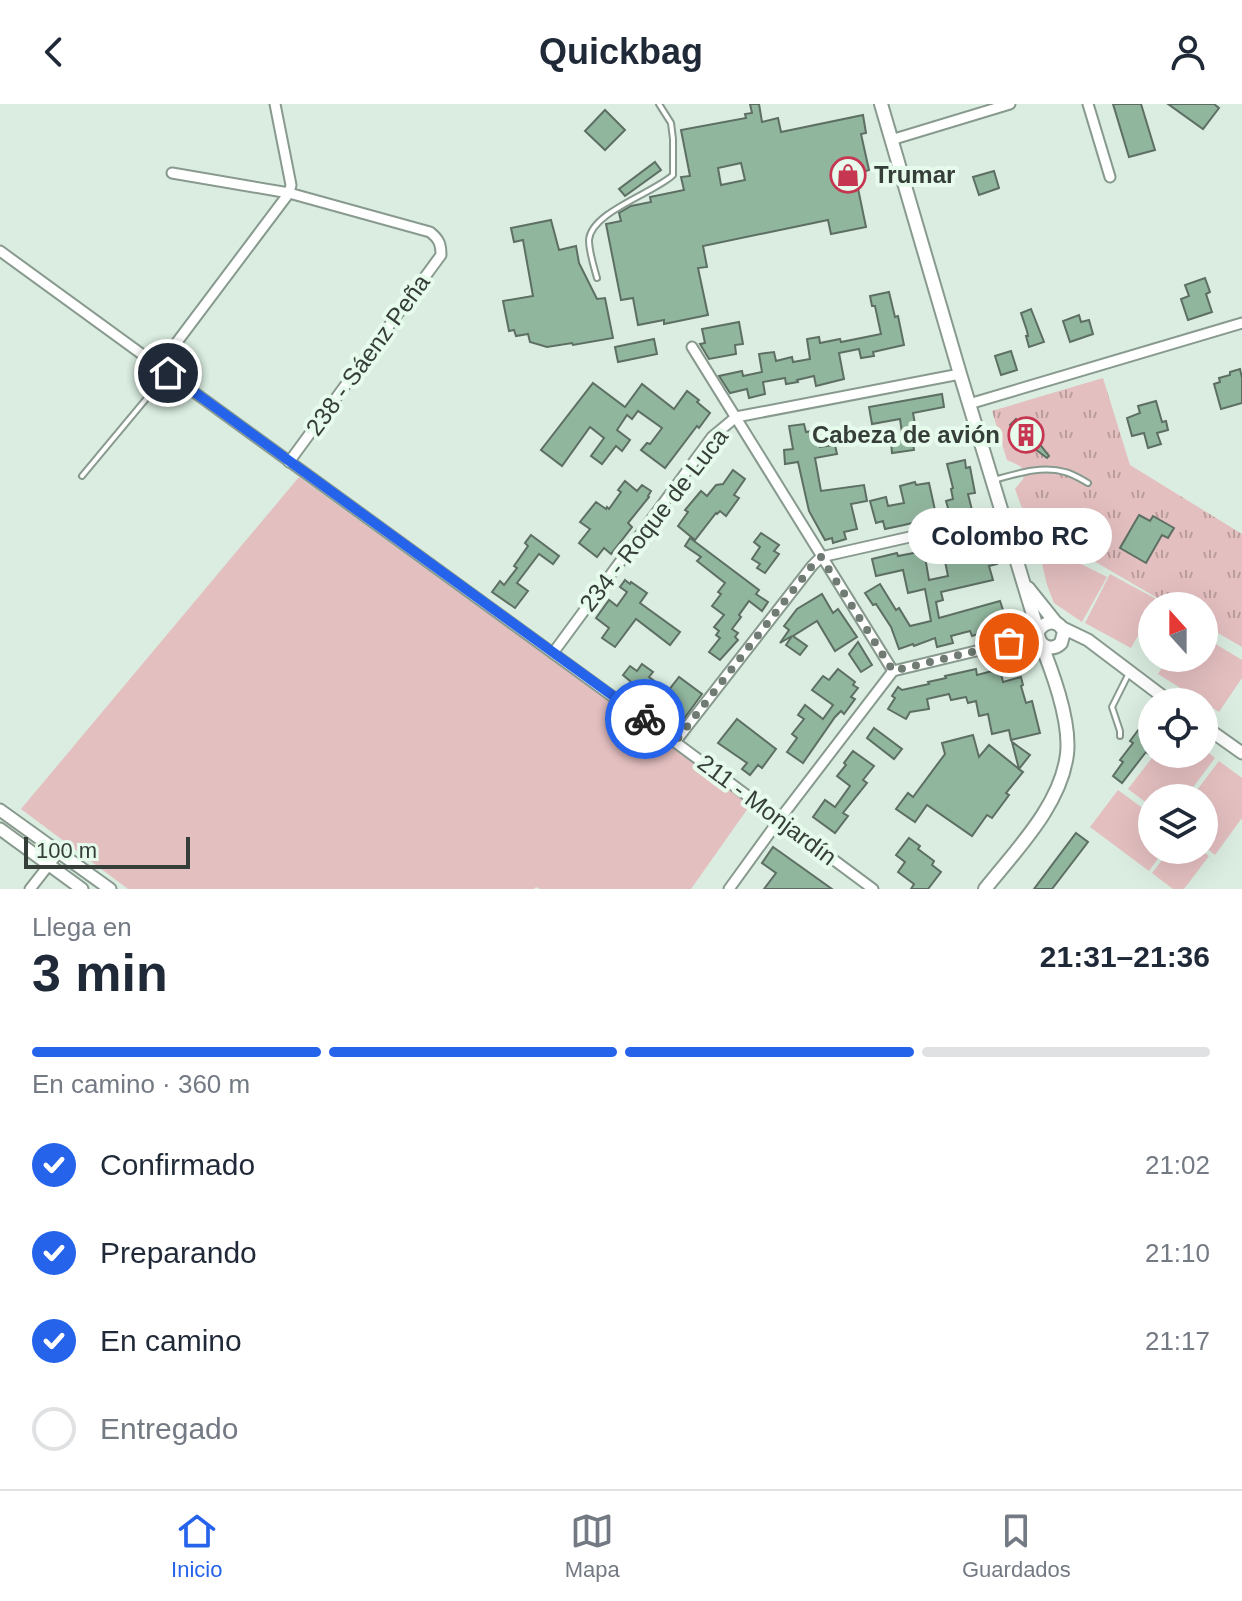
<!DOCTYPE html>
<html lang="es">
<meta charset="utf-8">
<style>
body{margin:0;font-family:Helvetica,sans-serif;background:#f2f2f3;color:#1f2937;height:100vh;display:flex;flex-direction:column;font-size:30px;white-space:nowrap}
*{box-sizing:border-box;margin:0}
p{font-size:26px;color:#747a83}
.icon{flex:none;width:44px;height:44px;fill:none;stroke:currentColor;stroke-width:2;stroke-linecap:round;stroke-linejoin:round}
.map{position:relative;height:785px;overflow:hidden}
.drawer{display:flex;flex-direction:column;background:#fff;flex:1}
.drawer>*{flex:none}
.needle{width:52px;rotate:339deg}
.buttons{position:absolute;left:1138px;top:488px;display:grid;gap:16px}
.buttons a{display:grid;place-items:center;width:80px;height:80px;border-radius:50%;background:#fff;box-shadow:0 8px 32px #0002;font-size:40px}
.scale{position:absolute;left:24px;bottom:20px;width:166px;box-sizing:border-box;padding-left:8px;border:4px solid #363e39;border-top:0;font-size:22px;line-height:28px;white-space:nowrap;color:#363e39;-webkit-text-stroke:6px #e7fbed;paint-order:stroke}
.pin{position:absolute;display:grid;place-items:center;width:68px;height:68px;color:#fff;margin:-34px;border:4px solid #fff;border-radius:50%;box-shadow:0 2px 8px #0007}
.courier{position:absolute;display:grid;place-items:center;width:80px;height:80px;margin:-40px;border:6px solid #2563eb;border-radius:50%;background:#fff;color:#222;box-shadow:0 2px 10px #0007}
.bubble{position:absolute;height:56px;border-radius:28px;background:#fff;box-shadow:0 8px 32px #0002;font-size:26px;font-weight:600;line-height:56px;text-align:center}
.overview em{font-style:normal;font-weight:600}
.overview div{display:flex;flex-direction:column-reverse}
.overview{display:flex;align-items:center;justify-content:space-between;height:136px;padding:0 32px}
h1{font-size:52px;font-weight:600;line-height:60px}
.bar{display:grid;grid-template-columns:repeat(4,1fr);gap:12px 8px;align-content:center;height:96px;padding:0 32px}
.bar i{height:10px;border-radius:6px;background:#e0e1e3}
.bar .active{background:#2563eb}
.bar p{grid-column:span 4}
ol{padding:0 32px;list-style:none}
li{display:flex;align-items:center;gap:24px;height:88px}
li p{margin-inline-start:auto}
li .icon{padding:8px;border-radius:50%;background:#2563eb;color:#fff;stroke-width:4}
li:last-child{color:#747a83}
li i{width:44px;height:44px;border:4px solid #e0e1e3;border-radius:50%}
header{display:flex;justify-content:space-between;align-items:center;height:104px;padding:0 32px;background:#fff;font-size:36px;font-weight:600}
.tabs{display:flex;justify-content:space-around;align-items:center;height:112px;border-top:2px solid #e0e1e3;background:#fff;font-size:22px;color:#747a83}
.tabs a{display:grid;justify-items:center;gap:4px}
.tabs .active{color:#2563eb}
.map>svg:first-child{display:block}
</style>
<header><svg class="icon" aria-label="back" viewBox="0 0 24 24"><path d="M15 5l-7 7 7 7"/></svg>Quickbag<svg class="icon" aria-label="person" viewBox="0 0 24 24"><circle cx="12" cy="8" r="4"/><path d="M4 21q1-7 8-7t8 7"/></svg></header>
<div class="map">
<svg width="1242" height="785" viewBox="0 0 1242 785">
<defs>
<pattern id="park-tufts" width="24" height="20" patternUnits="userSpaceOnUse" patternTransform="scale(2)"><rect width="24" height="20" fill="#e4bfc0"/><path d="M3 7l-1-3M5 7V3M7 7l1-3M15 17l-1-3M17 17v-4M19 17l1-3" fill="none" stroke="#ba9d9d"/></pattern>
</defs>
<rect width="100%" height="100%" fill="#daede0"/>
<g fill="#e4bfc0">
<path d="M299 373 751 700 691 785H540L536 783 534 785H128L21 705Z"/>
<path d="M1037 438 1107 473 1082 518 1054 499 1047 481Z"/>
<path d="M1110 470 1158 496 1155 502H1152V507L1131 544 1085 519Z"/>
<path d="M1204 533 1242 556V574L1219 608 1158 570 1168 554H1204Z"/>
<path d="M1204 645 1215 654 1185 694H1152V703L1128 685 1155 650H1204Z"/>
<path d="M1219 657 1242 674V714L1215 751 1204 742V694H1191Z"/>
<path d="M1118 686 1152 711V746H1164L1149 767 1090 723Z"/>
<path d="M1170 746H1201L1209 752 1184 785H1173L1152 769Z"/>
</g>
<path fill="url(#park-tufts)" d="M1103 274 1130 361 1242 430V543L1204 521V502H1171L1027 418 1015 385 1023 375 1025 368 1020 362 1007 356 992 307Z"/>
<g fill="#91b69e" stroke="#5d6e63" stroke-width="2" fill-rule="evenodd">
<path d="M750 0H759L762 18 778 14 781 28 863 11 866 29 861 30 869 66 855 70 866 123 831 130 828 116 703 142 707 163 698 164 708 211 664 220V216L638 221 633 194 621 196 606 120 621 117 619 109 631 102 651 98 650 93 684 86 681 73 690 72 681 26 746 14 745 10 752 9ZM741 59 745 76 721 81 718 64Z"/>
<path d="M1113 0H1141L1155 46 1129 53Z"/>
<path d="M1168 0H1214L1219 4 1203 25Z"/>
<path d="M605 6 625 26 605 46 585 27Z"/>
<path d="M655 58 661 66 625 92 619 85Z"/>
<path d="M994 67 999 84 979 91 973 73Z"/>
<path d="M551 116 559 146 576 142 579 159 597 195 605 194 613 234 573 241 572 239 547 243 530 238 528 230 516 232 514 226 509 227 503 197 533 192 523 136 514 138 511 124Z"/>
<path d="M1205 174 1210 188 1206 190 1212 208 1188 216 1181 195 1189 192 1185 181Z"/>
<path d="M889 188 895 213 898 212 904 241 873 248 874 252 861 254 859 245 839 249 844 275 816 282 814 272 797 276 798 278 786 280 785 274 763 278 765 290 749 294 747 285 730 289 719 272 742 267 743 272 762 268 759 250 774 248 776 257 792 253 793 258 810 255 807 235 819 233 820 239 840 235 841 238 881 230 875 202H872L870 192Z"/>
<path d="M1031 205 1044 238 1029 243 1026 232H1028L1027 227 1021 209Z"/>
<path d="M1079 211 1081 218 1089 216 1093 230 1070 238 1063 217Z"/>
<path d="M739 218 743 240 735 241 736 250 709 255 700 240 705 239 702 225Z"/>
<path d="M654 235 657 250 618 258 615 243Z"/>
<path d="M1011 247 1017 266 1001 271 995 252Z"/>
<path d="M1240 265 1242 274V299L1221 305 1214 280 1220 278 1219 274 1230 271V268Z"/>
<path d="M593 279 625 303 642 280 674 305 687 287 699 296 697 298 710 309 699 324 697 322 665 364 641 346 647 339 650 340 662 324 638 307 632 315 627 311 617 326 630 336 622 347 616 342 602 360 591 352 604 334 590 323 562 362 541 346Z"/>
<path d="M942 290 944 303 913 309 915 320 910 321 914 346 892 349 891 338 903 336 900 315 872 320 869 303Z"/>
<path d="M1156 297 1162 318 1166 317 1168 326 1157 329 1161 340 1148 344 1144 329 1132 332 1127 314 1140 309 1138 302Z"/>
<path d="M1016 315 1030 328 1049 352 1047 354 1023 336 1010 321Z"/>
<path d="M804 320 806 328 817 326 820 343 835 341 837 350 815 354 821 387 864 381 867 397 851 400 857 425 844 428 846 435 833 439 832 434 825 436 809 407 798 358 785 360 784 346 793 345 789 322Z"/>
<path d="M965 356 966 364 970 363 975 389 968 390 972 406 950 411 946 397 953 395 951 385 953 384 947 360Z"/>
<path d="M733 366 745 375 734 391 739 394 726 412 720 407 717 410 716 409 695 436 678 422 688 408 685 406 701 387 707 392 716 381 723 380Z"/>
<path d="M625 377 637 387 642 381 651 387 648 392 649 393 628 419 632 423 611 450 604 444 597 453 579 439 590 425 580 418 596 398 606 405 607 403 609 405 621 388 618 386Z"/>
<path d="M915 378 916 381 929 379 935 406 923 410 924 416 904 421 885 425 883 417 876 419 870 397 886 393 888 402 904 399 900 382Z"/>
<path d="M1139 411 1150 417 1153 412 1174 424 1168 434 1162 431 1146 459 1120 444Z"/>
<path d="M761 429 779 441 774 447 779 450 765 469 757 464 760 460 752 455 760 443 754 438Z"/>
<path d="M980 430 988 437V446L993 445 997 460 989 462 993 476 941 488 943 496 936 498 939 514 1000 497 1007 518 987 525 988 527 972 532 970 527 951 532 953 539 937 543 935 534 914 542 913 540 899 545 891 523 876 500 873 501 865 489 880 480 896 506 899 504 910 522 931 517 925 485 908 489 903 466 876 472 872 455 897 449 898 452 924 447 929 476 948 472 941 438 955 435 957 446 971 432Z"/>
<path d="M531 431 559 452 553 460 539 450 517 479 528 487 515 504 492 488 500 477 504 481 517 464 514 462 528 442 525 439Z"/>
<path d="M690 434 759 486 756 490 768 498 762 507 749 497 739 511 741 513 732 525 738 529 735 533 738 536 720 556 709 548 720 534 716 531 719 527 714 523 724 511 712 502 721 490 718 488 725 479 697 457 701 453 685 442Z"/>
<path d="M625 476 630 480 631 478 647 489 640 499 680 528 670 541 636 515 615 543 602 534 609 524 596 514 609 496 617 502 627 488 620 483Z"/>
<path d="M822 490 833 509 838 505 857 533 835 547 817 517 793 532 807 542 800 551 786 541 792 532 780 539 789 526 784 522 797 505Z"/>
<path d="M858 538 872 561 861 568 849 550Z"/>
<path d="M642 560 653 568 649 573 668 587 679 573 702 590 683 616 667 604 665 606 655 598 623 571 630 562 637 567Z"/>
<path d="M838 565 855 578 853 581 858 584 851 593 855 595 844 610 841 607 835 613 803 659 787 648 797 634 792 630 804 615 798 611 805 601 823 615 833 601 812 586 823 572 829 576Z"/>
<path d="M976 565 977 571 1000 565 1003 578 1021 573 1023 581 1021 582 1026 599 1032 597 1040 629 1011 636 1009 626 992 630 988 610 979 612 976 597 968 599 966 593 951 596 949 590 927 595 929 605 910 608 906 615 888 605 895 594 892 592 898 583 902 586 929 580 928 578 946 574 945 572Z"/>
<path d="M737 615 776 645 762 664 758 661 750 671 742 665 747 659 718 639Z"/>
<path d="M1146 623 1152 628V645L1149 650 1146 648 1122 679 1113 672 1123 658 1120 656 1133 639 1130 637 1139 625 1142 628Z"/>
<path d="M874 624 902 645 894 655 867 634Z"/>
<path d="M973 631 979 653 989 641 1019 665 1012 638 1030 651 1019 665 1023 668 1006 689 1009 691 992 714 987 711 972 732 927 701 915 718 896 705 908 689 913 693 945 650 942 639Z"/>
<path d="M853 647 874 662 863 676 867 679 843 709 848 712 835 729 813 713 825 696 835 703 850 682 837 672 846 661 844 659Z"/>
<path d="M1076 729 1088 738 1052 785H1034Z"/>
<path d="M909 734 920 742 918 745 934 757 932 761 941 768 928 785H911L914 780 898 768 905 758 896 751Z"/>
<path d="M773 743 783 750 832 785H764L776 769 762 759Z"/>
</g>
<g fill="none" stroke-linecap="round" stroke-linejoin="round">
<defs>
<g id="service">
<path d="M597 174C594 163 589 148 589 136 591 108 654 89 673 71V35L671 19 659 0"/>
<path d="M82 372 166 271"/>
<path d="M994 376C1016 370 1042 361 1065 368 1073 370 1081 375 1088 379"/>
<path d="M1120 632V627L1112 603 1128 571"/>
</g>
<g id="minor">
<path d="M1088 0 1110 73"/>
<path d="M891 36 1010 0"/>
<path d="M172 69 289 89 430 128C439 135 441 140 441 151L289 358"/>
<path d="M0 147 675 638 873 785"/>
<path d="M692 243 893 567"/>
<path d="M159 262 289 89 291 81 275 0"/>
<path d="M969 300 1242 219"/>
<path d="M553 549 712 333 736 313 960 270"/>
<path d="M675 638 812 462 821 453 1003 412"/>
<path d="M30 785 59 748"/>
<path d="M729 785 779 716 893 567 1038 532"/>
</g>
<g id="tertiary">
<path d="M1063 524 1088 536 1170 598"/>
<path d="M1204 622 1242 649"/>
<path d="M0 706 110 785"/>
<path d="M0 725 82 785"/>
</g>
<g id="secondary">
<path d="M881 0 960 270 1038 527V532C1051 564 1071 616 1067 650 1061 701 1016 746 985 785"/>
<path d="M1028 484 1056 519"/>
<path d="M1038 527C1046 516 1058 515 1064 528L1061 539C1055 545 1047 545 1041 539"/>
</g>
</defs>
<use href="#service" stroke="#889a8e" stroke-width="8"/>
<use href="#minor" stroke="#889a8e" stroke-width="13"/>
<use href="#tertiary" stroke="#889a8e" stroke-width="15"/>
<use href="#secondary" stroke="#889a8e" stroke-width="16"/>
<path stroke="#a1b0a6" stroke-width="2" stroke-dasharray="4 4" stroke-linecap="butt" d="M1179 593 1186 598"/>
<use href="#service" stroke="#fff" stroke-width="4"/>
<use href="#minor" stroke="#fff" stroke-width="9"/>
<use href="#tertiary" stroke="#fff" stroke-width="11"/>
<use href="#secondary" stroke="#fff" stroke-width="12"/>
</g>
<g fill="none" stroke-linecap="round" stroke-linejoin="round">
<path stroke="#6f7b73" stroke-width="8" stroke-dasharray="0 14.4" d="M645 615 675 638 812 462 821 453 893 567 1009 539"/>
<path stroke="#2563eb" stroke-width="10" d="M168 269 645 615"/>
</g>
<defs>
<symbol id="shop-ring" viewBox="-11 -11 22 22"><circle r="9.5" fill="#e7fbed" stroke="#c63651" stroke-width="1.5"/><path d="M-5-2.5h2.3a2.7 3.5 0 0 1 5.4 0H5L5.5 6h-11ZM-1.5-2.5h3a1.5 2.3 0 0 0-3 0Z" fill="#c63651"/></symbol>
<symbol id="building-ring" viewBox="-11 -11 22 22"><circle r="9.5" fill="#e7fbed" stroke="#c63651" stroke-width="1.5"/><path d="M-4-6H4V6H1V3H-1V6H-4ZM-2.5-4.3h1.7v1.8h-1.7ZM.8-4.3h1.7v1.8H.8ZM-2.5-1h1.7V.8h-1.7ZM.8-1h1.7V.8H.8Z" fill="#c63651"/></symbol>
</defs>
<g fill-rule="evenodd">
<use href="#shop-ring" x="828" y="51" width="40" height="40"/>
<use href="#building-ring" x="1006" y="311" width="40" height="40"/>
</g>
<g text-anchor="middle" stroke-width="8" stroke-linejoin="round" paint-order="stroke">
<g font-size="24" font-weight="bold" fill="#363e39" stroke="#e7fbed" text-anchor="start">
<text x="874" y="79">Trumar</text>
<text x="1000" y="339" text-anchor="end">Cabeza de avión</text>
</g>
<g font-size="24" fill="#363e39" stroke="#e7fbed">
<text transform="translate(368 251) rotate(-54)" y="8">238 - Sáenz Peña</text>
<text transform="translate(654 416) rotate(-52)" y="8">234 - Roque de Luca</text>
<text transform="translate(767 706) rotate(37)" y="8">211 - Monjardín</text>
</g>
</g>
</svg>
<div class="buttons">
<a><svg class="needle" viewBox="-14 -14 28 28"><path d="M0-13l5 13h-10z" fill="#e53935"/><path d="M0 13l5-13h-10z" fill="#747a83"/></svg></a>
<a><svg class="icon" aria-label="locate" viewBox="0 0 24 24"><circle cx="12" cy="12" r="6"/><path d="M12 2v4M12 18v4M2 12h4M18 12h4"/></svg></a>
<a><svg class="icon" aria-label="layers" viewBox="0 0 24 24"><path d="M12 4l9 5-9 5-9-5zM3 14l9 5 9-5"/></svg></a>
</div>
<div class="scale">100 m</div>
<div class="pin" style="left:1009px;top:539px;background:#ea580c"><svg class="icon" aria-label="bag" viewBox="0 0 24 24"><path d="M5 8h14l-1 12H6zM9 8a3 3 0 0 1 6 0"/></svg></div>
<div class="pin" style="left:168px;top:269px;background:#1f2937"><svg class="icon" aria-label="home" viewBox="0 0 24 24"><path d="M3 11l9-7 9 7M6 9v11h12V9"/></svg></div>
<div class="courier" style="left:645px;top:615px"><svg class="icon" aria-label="bike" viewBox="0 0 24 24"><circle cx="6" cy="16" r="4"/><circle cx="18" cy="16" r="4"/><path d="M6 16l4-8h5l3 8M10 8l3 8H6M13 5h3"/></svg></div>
<div class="bubble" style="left:908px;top:404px;width:204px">Colombo RC</div>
</div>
<section class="drawer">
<div class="overview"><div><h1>3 min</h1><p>Llega en</p></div><em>21:31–21:36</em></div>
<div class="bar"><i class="active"></i><i class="active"></i><i class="active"></i><i></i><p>En camino · 360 m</p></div>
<ol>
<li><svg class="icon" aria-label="check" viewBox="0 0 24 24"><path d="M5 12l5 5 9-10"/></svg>Confirmado<p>21:02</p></li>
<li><svg class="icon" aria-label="check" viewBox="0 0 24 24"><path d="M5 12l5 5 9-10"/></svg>Preparando<p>21:10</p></li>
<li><svg class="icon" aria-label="check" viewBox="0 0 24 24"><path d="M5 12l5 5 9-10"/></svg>En camino<p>21:17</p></li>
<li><i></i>Entregado</li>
</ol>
</section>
<nav class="tabs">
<a class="active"><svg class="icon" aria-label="home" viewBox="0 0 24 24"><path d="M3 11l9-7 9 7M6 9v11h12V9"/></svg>Inicio</a>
<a><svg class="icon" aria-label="map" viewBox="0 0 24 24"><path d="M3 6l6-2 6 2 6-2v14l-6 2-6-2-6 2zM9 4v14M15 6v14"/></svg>Mapa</a>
<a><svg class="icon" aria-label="saved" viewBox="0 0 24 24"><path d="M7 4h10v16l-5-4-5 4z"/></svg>Guardados</a>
</nav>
